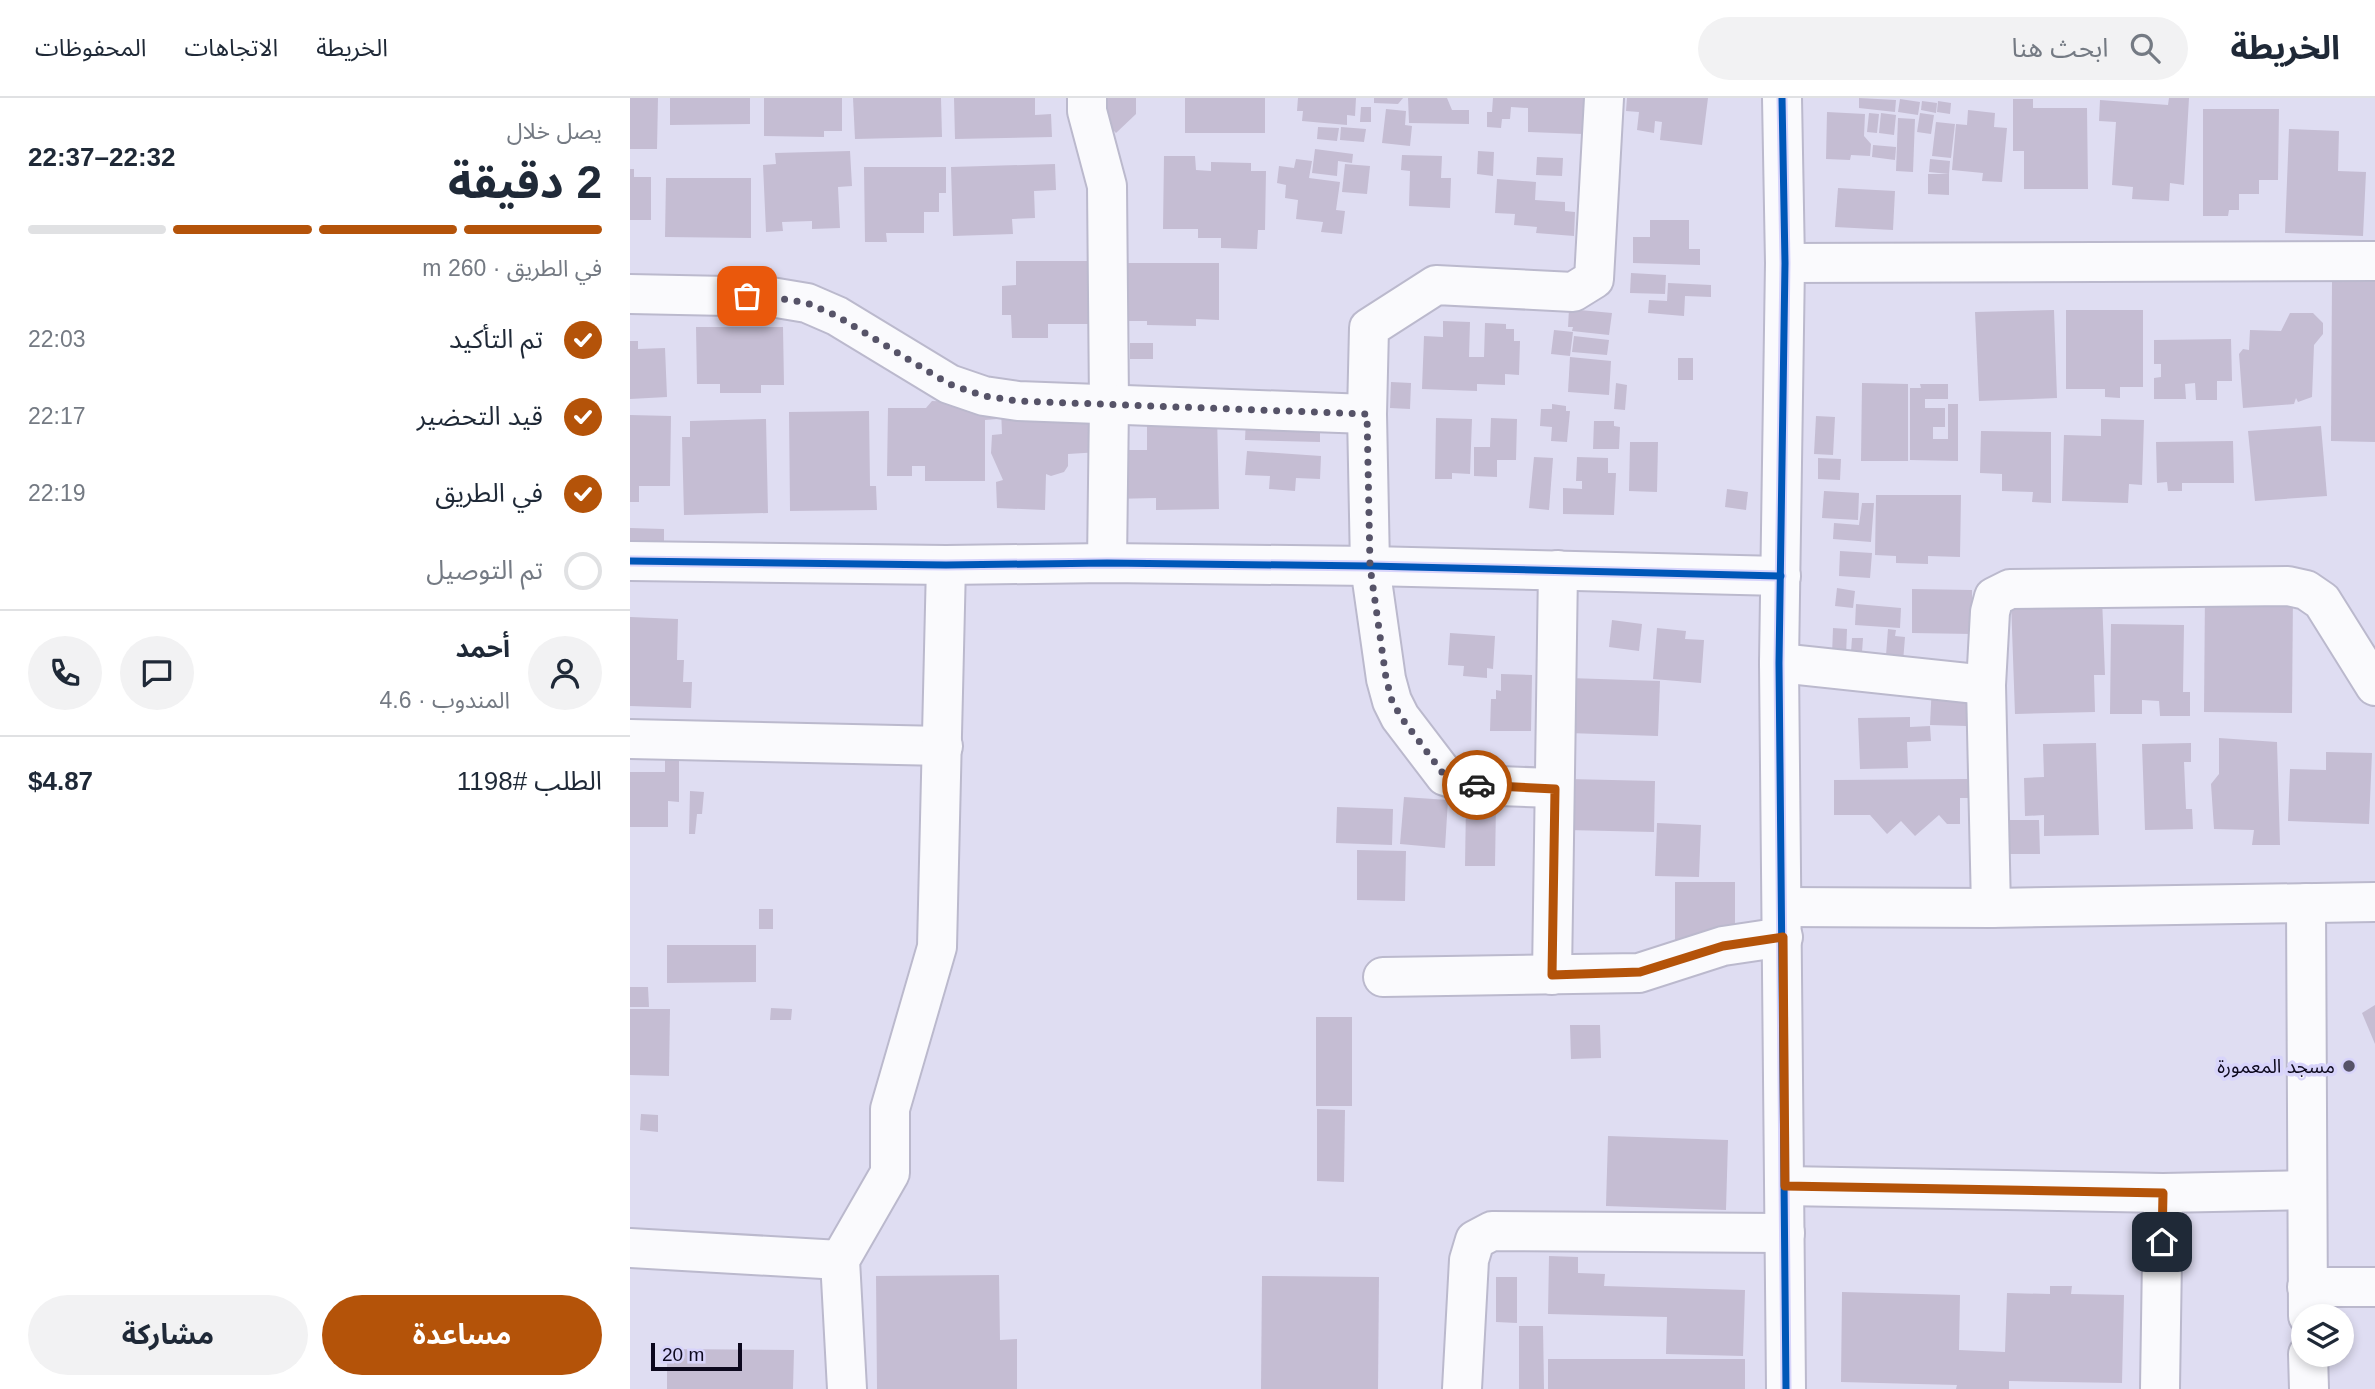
<!DOCTYPE html>
<html lang="ar">
<meta charset="utf-8">
<style>
body{margin:0;font-family:Helvetica,"Noto Sans Arabic",sans-serif;background:#f2f2f3;color:#1f2937;direction:rtl;height:100vh;display:flex;flex-direction:column;font-size:26px;white-space:nowrap}
*{box-sizing:border-box;margin:0}
p{font-size:23px;color:#747a83}
.icon{flex:none;width:38px;height:38px;fill:none;stroke:currentColor;stroke-width:2;stroke-linecap:round;stroke-linejoin:round}
.map{position:relative;flex:1;overflow:hidden;direction:ltr}
.side{display:flex;flex-direction:column;background:#fff;width:630px}
.side>*{flex:none}
.buttons{position:absolute;left:1661px;top:1206px;display:grid;gap:14px}
.buttons a{display:grid;place-items:center;width:63px;height:63px;border-radius:50%;background:#fff;box-shadow:0 4px 10px #0003;font-size:35px}
.scale{position:absolute;left:21px;bottom:18px;width:91px;box-sizing:border-box;padding-left:7px;border:4px solid #0c081d;border-top:0;font-size:19px;line-height:24px;white-space:nowrap;color:#0c081d;-webkit-text-stroke:5px #d8d4fb;paint-order:stroke}
.pin{position:absolute;display:grid;place-items:center;width:60px;height:60px;color:#fff;margin:-30px;border-radius:14px;box-shadow:0 4px 10px #0006}
.courier{position:absolute;display:grid;place-items:center;width:70px;height:70px;margin:-35px;border:5px solid #b45309;border-radius:50%;background:#fff;color:#222;box-shadow:0 2px 9px #0007}
.summary em{font-style:normal;font-weight:700}
.summary div{display:flex;flex-direction:column-reverse}
.summary{display:flex;align-items:center;justify-content:space-between;height:119px;padding:0 28px}
h1{font-size:46px;font-weight:700;line-height:52px}
.bar{display:grid;grid-template-columns:repeat(4,1fr);gap:10px 7px;align-content:center;height:84px;padding:0 28px}
.bar i{height:9px;border-radius:5px;background:#e0e1e3}
.bar .on{background:#b45309}
.bar p{grid-column:span 4}
.line{display:flex;align-items:center;gap:18px;padding:0 28px;border-top:2px solid #e0e1e3}
.line div{flex:1}
.round{display:grid;place-items:center;flex:none;width:74px;height:74px;border-radius:37px;background:#f2f2f3}
ol{padding:0 28px;list-style:none}
li{display:flex;align-items:center;gap:21px;height:77px}
li p{margin-inline-start:auto}
li .icon{padding:7px;border-radius:50%;background:#b45309;color:#fff;stroke-width:4}
li:last-child{color:#747a83}
li i{width:38px;height:38px;border:4px solid #e0e1e3;border-radius:50%}
.action{display:flex;gap:14px;margin-top:auto;padding:14px 28px}
.action a{flex:1;height:80px;border-radius:42px;background:#b45309;color:#fff;font-size:28px;font-weight:700;line-height:80px;text-align:center}
.action a+a{background:#f2f2f3;color:#1f2937}
header{display:flex;align-items:center;gap:42px;box-sizing:border-box;height:98px;padding:0 35px;background:#fff;border-bottom:2px solid #e0e1e3}
header strong{font-size:33px}
nav{display:flex;gap:38px;margin-inline-start:auto;font-size:24px}
.search{width:490px;height:63px;background:#f2f2f3;display:flex;align-items:center;gap:18px;box-sizing:border-box;padding:0 24px;border-radius:38px;color:#747a83;font-size:26px}
main{display:flex;flex:1;min-height:0}
.map>svg:first-child{display:block}
</style>
<header>
<strong>الخريطة</strong>
<div class="search"><svg class="icon" aria-label="search" viewBox="0 0 24 24"><circle cx="10" cy="10" r="6"/><path d="M15 15l6 6"/></svg>ابحث هنا</div>
<nav><a>الخريطة</a><a>الاتجاهات</a><a>المحفوظات</a></nav>
</header>
<main>
<div class="map">
<svg width="1745" height="1291" viewBox="0 0 1745 1291">
<rect width="100%" height="100%" fill="#dfddf2"/>
<g fill="#c5bdd3">
<path d="M0 0H28L27 51H0Z"/>
<path d="M40 0H120V26L40 27Z"/>
<path d="M134 0H212V33H194V39L134 38Z"/>
<path d="M223 0H311L312 39 225 41Z"/>
<path d="M324 0H405V17L421 16 422 39 325 41Z"/>
<path d="M463 0H506V16L486 35 459 8Z"/>
<rect x="555" y="0" width="80" height="35"/>
<path d="M668 0H726L725 18 717 17V27L672 23 673 13H667Z"/>
<path d="M744 0H773L768 6 744 5Z"/>
<path d="M778 0H817L822 12H839V26L779 25Z"/>
<path d="M863 0H955L953 36 898 34V10L881 9 880 21H872L871 30 857 29V14H862Z"/>
<path d="M997 0H1078L1072 47 1030 42 1032 24 1025 23 1024 35 1007 32 1009 14 996 13Z"/>
<path d="M1229 0 1266 2 1265 14 1229 10Z"/>
<path d="M1539 0H1559L1554 87 1540 85 1539 103 1502 101 1503 89 1482 87 1486 24 1469 23 1470 2 1538 7Z"/>
<path d="M1270 1 1290 4 1288 17 1268 14Z"/>
<path d="M1383 1H1403V10H1457L1458 91H1394V53H1383Z"/>
<path d="M1292 3 1307 5 1306 15 1291 12Z"/>
<path d="M1308 3 1321 5 1320 16 1307 14Z"/>
<path d="M731 9H741V24H730Z"/>
<path d="M756 11 776 13 775 27 782 28 780 48 752 45Z"/>
<path d="M1573 11H1649L1648 82H1629V96H1609V112H1599L1598 118H1573Z"/>
<path d="M1338 12 1365 15 1364 29 1377 30 1372 84 1352 83 1353 75 1322 72 1326 26 1337 27Z"/>
<path d="M1197 14 1235 16 1234 38 1241 46 1240 58 1221 57 1220 62 1196 61Z"/>
<path d="M1239 15 1249 16 1247 35 1237 34Z"/>
<path d="M1251 15 1266 17 1264 37 1249 35Z"/>
<path d="M1290 15 1304 17 1301 36 1287 34Z"/>
<path d="M1268 20 1285 21 1283 74 1266 73Z"/>
<path d="M1306 24 1325 26 1321 60 1302 58Z"/>
<path d="M688 29 709 30 707 43 687 41Z"/>
<path d="M711 29 736 31 734 44 710 42Z"/>
<path d="M1659 31 1709 33 1708 73 1736 74 1733 138 1655 135Z"/>
<path d="M1243 47 1266 49 1265 62 1242 59Z"/>
<path d="M685 51 723 56 722 65 708 63 707 78 682 75Z"/>
<path d="M220 53 222 88 208 89 210 130 182 131V123L152 124 153 133 136 134 133 67 146 66 145 55Z"/>
<path d="M848 53 864 54 863 78 847 76Z"/>
<path d="M772 57 812 58 811 80H821L820 110 779 108 780 73 771 72Z"/>
<path d="M534 58H565L566 72 581 73V64L621 65V73H636L635 132H628L627 151 591 150V140H568V131H533Z"/>
<path d="M907 59 933 60 932 78 906 77Z"/>
<path d="M666 61 682 63 679 80 710 84 706 112 715 113 712 136 691 134 693 124 666 121 668 102 655 100 656 87 647 85 649 68 664 70Z"/>
<path d="M1300 61 1320 63 1319 76 1299 74Z"/>
<path d="M425 66 426 92 404 93 405 120 382 121 383 136 323 138 321 69Z"/>
<path d="M715 66 740 68 737 96 712 94Z"/>
<path d="M234 69H316V95H309V114H294V135H256L257 144H235Z"/>
<path d="M0 71H4V79H21V122H0Z"/>
<path d="M1298 76H1319V97L1298 96Z"/>
<path d="M36 80H121V140L35 139Z"/>
<path d="M867 81 906 84 905 102 935 104V113L945 114 944 138 906 135 907 129 884 127 885 116 865 115Z"/>
<path d="M1208 90 1265 93 1263 132 1205 129Z"/>
<path d="M1020 122H1059V151H1070V167L1003 165V139H1020Z"/>
<path d="M386 163H459V226H418V240H382L381 217H372V188L386 187Z"/>
<path d="M498 165H589V222L566 221V228L517 227V223H498Z"/>
<path d="M1001 175 1036 177 1035 196 1000 195Z"/>
<path d="M1702 182H1745V344L1701 343Z"/>
<path d="M1038 185 1081 187V199L1055 198 1054 218 1018 215 1019 202 1037 203Z"/>
<path d="M939 211 982 215 979 237 942 233 943 229H938Z"/>
<path d="M1424 212 1427 300 1349 303 1345 214Z"/>
<path d="M1436 212H1513V289H1490V300L1475 299V291H1436Z"/>
<path d="M1660 215H1683L1693 225V236L1684 247 1682 299 1668 304 1666 300 1664 306 1613 310 1609 256 1613 251 1619 252 1620 232 1651 233Z"/>
<path d="M813 223 840 224 839 259H854L855 225 876 226V231H884V243H890L889 277 875 276V287L847 286V293L792 291 794 238 813 239Z"/>
<path d="M66 229H153L154 287H131V295H90V286H67Z"/>
<path d="M924 232 943 234 940 258 921 256Z"/>
<path d="M944 238 979 242 977 257 942 254Z"/>
<path d="M1601 241 1602 283H1587V302H1566L1565 285 1555 286 1556 301H1524V280L1531 279V266H1524V242Z"/>
<path d="M0 243H8V251L35 250 37 299 0 301Z"/>
<rect x="500" y="245" width="23" height="16"/>
<path d="M940 259 981 263 979 297 938 294Z"/>
<rect x="1048" y="260" width="15" height="22"/>
<path d="M761 284 781 285 780 311 760 310Z"/>
<path d="M986 285 997 287 995 312 984 311Z"/>
<path d="M1232 285 1278 286V363H1231Z"/>
<path d="M1290 286H1318V301H1295V310H1315V329H1303V341H1318V306H1328V363L1280 362V290H1291Z"/>
<path d="M302 303 335 304 367 310V321L355 322V383H295V368H282V378H257L258 310H296Z"/>
<path d="M922 306 936 308V313H940L937 344 921 343 922 329 910 328 911 311H922Z"/>
<path d="M371 311H469L470 354 438 356V368L434 374 421 378 416 376 415 412 367 410 366 384 373 382 361 355 362 337 372 336Z"/>
<path d="M239 313 240 388H246L247 412 160 413 159 314Z"/>
<path d="M587 315 589 411 526 412V400L482 401 493 352H517V316Z"/>
<path d="M0 317 41 318 40 388H9V404H0Z"/>
<path d="M1186 318 1205 319 1203 357 1184 356Z"/>
<path d="M806 320 842 321 840 376 822 375V381H805Z"/>
<path d="M861 320 887 321 886 362H867V379L844 378V349H860Z"/>
<path d="M136 321 138 415 54 417 52 339H60V323Z"/>
<path d="M616 321 690 322V344L615 342Z"/>
<path d="M1471 321 1514 322 1512 387 1499 386 1498 405 1432 403 1434 337 1471 338Z"/>
<path d="M964 323H984V328L990 329 989 351H963Z"/>
<path d="M1691 328 1697 398 1625 403 1618 333Z"/>
<path d="M1351 333 1421 334V405L1402 404 1403 394 1372 393V376L1350 375Z"/>
<path d="M1603 343 1604 385H1552V393H1538L1537 384 1527 385 1526 344Z"/>
<path d="M1000 344H1028L1027 394 999 393Z"/>
<path d="M617 353 691 358 690 381 666 380 665 393 639 391 640 378 615 377Z"/>
<path d="M904 359 923 360 919 412 899 410Z"/>
<path d="M947 359 978 360V375H986L984 417 933 416V390L952 391V383H946Z"/>
<path d="M1188 360 1211 361 1210 382 1188 381Z"/>
<path d="M1097 391 1118 394 1116 412 1095 409Z"/>
<path d="M1194 393 1229 395 1228 422 1192 420Z"/>
<path d="M1246 397H1331L1330 459 1298 458V466L1266 465V458L1245 457Z"/>
<path d="M1232 405H1244L1241 444 1203 441 1204 425 1229 427Z"/>
<path d="M0 430 34 431V454L0 453Z"/>
<path d="M1210 453 1242 455 1240 480 1209 478Z"/>
<path d="M1207 490 1225 493 1223 510 1205 508Z"/>
<path d="M1282 491 1342 492V536L1282 535Z"/>
<path d="M1575 493 1663 494 1662 615 1574 614Z"/>
<path d="M1472 500 1475 577H1464L1465 614 1385 616 1381 503Z"/>
<path d="M1226 506 1271 510 1270 530 1225 527Z"/>
<path d="M0 519 48 521 47 562H54L53 584H62L61 610 0 608Z"/>
<path d="M982 522 1012 526 1009 553 979 549Z"/>
<path d="M1481 526 1554 527 1553 594H1560V618H1530L1529 603 1512 602V616H1480Z"/>
<path d="M1027 530 1056 533 1055 541 1074 542 1071 585 1023 581Z"/>
<path d="M1203 530 1217 531 1216 559 1202 558Z"/>
<path d="M1258 531 1266 532 1265 538 1275 539 1273 564 1255 570Z"/>
<path d="M820 535 865 538 863 571 857 570V580L833 578 834 568 818 567Z"/>
<path d="M1222 540H1233L1232 554H1221Z"/>
<path d="M871 576 902 577 901 633H860L861 601H866V592L871 593Z"/>
<path d="M939 580 1030 583 1028 638 938 635Z"/>
<path d="M1302 586 1339 588 1337 628 1300 627Z"/>
<path d="M1280 619V629L1300 628 1301 643 1277 644 1278 670 1230 671 1228 620Z"/>
<path d="M1589 640 1647 644 1650 747H1622L1624 732 1584 731 1581 686 1589 676Z"/>
<path d="M1466 645 1469 737 1414 738V717L1395 718 1394 680 1414 679 1413 646Z"/>
<path d="M1561 645V664H1554L1556 711H1562L1563 731 1515 732 1512 646Z"/>
<path d="M1696 654 1742 655 1739 726 1658 723 1660 671 1696 672Z"/>
<path d="M35 661H49V704L38 703V729H0V674H35Z"/>
<path d="M938 681 1025 683 1024 734 937 732Z"/>
<path d="M1339 681 1340 700H1330V726H1317L1309 717 1285 738 1271 723 1257 736 1240 717H1204V682Z"/>
<path d="M60 693 74 694 72 716H67L65 736H59Z"/>
<path d="M774 699 818 702 815 750 770 746Z"/>
<path d="M836 705H866L865 768H835Z"/>
<path d="M707 709 763 711 762 747 706 745Z"/>
<path d="M1378 722H1409L1410 756H1378Z"/>
<path d="M1027 725 1071 727 1069 779 1025 778Z"/>
<path d="M727 752 776 753 775 803 727 802Z"/>
<path d="M1045 784H1105V841L1045 842Z"/>
<rect x="129" y="811" width="14" height="20"/>
<path d="M37 847H126V884L37 885Z"/>
<path d="M0 889H18L19 909H0Z"/>
<path d="M1745 907V946L1732 915Z"/>
<path d="M141 910 162 911 161 922H140Z"/>
<path d="M0 911H40L39 978 0 977Z"/>
<rect x="686" y="919" width="36" height="89"/>
<path d="M940 927H970L971 960 941 961Z"/>
<path d="M687 1011 715 1012 714 1084 687 1083Z"/>
<path d="M11 1016 28 1017V1034L10 1032Z"/>
<path d="M978 1038 1098 1042 1096 1112 976 1108Z"/>
<path d="M919 1158 948 1159V1175L975 1176 974 1188 1115 1192 1113 1258 1036 1256 1037 1219 918 1216Z"/>
<path d="M369 1177 370 1242 387 1241V1291H247L246 1178Z"/>
<path d="M632 1178 749 1179 748 1291H631Z"/>
<path d="M866 1179H887V1225L866 1224Z"/>
<path d="M1420 1188H1442L1441 1196 1494 1197 1492 1285 1379 1283V1291H1326L1327 1287 1211 1284 1212 1194 1330 1197 1329 1252 1375 1254 1377 1195 1420 1196Z"/>
<path d="M889 1228H913L914 1291H889Z"/>
<path d="M37 1251 164 1252 163 1291H37Z"/>
<rect x="918" y="1261" width="197" height="30"/>
</g>
<g fill="none" stroke-linecap="round" stroke-linejoin="round">
<defs>
<g id="minor">
<path d="M457 0V13L477 88 479 306 477 465"/>
<path d="M1152 0 1155 165 1149 565 1156 1291"/>
<path d="M1155 165 1745 163"/>
<path d="M0 196 141 199 177 205 207 218 319 286 354 298 388 303 737 316"/>
<path d="M0 463 316 467 477 465 740 468 1151 478"/>
<path d="M1149 565 1356 587"/>
<path d="M0 641 313 648"/>
<path d="M924 690 843 687 815 678 770 619 762 603 756 581 740 468 737 316 739 230 806 187 943 194 964 181 974 0"/>
<path d="M1676 805 1678 1218"/>
<path d="M1153 809 1361 810 1745 804"/>
<path d="M1361 810 1356 587 1360 514 1364 499 1380 491 1658 488 1676 492 1692 503 1745 588"/>
<path d="M922 877 928 472"/>
<path d="M753 879 1009 875 1093 848 1153 839"/>
<path d="M1155 1088 1533 1095 1677 1092"/>
<path d="M0 1150 210 1162"/>
<path d="M1677 1189H1745"/>
<path d="M1678 1256 1679 1291"/>
<path d="M217 1291 210 1162 260 1075V1011L307 849 316 467"/>
<path d="M832 1291 839 1162 845 1142 862 1133 1155 1135"/>
<path d="M1530 1291 1533 1095"/>
</g>
</defs>
<use href="#minor" stroke="#bbb9cd" stroke-width="42"/>
<use href="#minor" stroke="#fafafd" stroke-width="38"/>
<defs>
<g id="cycleway">
<path d="M1152 0 1155 165 1149 565 1156 1291"/>
<path d="M0 463 316 467 477 465 740 468 1151 478"/>
</g>
</defs>
<use href="#cycleway" stroke="#d8d4fb" stroke-width="11"/>
<use href="#cycleway" stroke="#0057b8" stroke-width="7"/>
</g>
<g fill="none" stroke-linecap="round" stroke-linejoin="round">
<path stroke="#565368" stroke-width="7" stroke-dasharray="0 12.6" d="M117 198 141 199 177 205 207 218 319 286 354 298 388 303 737 316 740 468 756 580 762 603 771 619 815 678 847 687"/>
<path stroke="#b45309" stroke-width="9" d="M847 687 925 691 922 877 1010 874 1093 848 1153 839 1155 1088 1533 1095 1532 1144"/>
</g>
<circle fill="#565368" stroke="#d8d4fb" stroke-width="2.5" cx="1719" cy="968" r="7"/>
<g text-anchor="middle" stroke-width="7" stroke-linejoin="round" paint-order="stroke">
<g font-size="19" fill="#0c081d" stroke="#d8d4fb" text-anchor="end">
<text x="1705" y="975">مسجد المعمورة</text>
</g>
</g>
</svg>
<div class="buttons">
<a><svg class="icon" aria-label="layers" viewBox="0 0 24 24"><path d="M12 4l9 5-9 5-9-5zM3 14l9 5 9-5"/></svg></a>
</div>
<div class="scale">20 m</div>
<div class="pin" style="left:117px;top:198px;background:#ea580c"><svg class="icon" aria-label="bag" viewBox="0 0 24 24"><path d="M5 8h14l-1 12H6zM9 8a3 3 0 0 1 6 0"/></svg></div>
<div class="pin" style="left:1532px;top:1144px;background:#1f2937"><svg class="icon" aria-label="home" viewBox="0 0 24 24"><path d="M3 11l9-7 9 7M6 9v11h12V9"/></svg></div>
<div class="courier" style="left:847px;top:687px"><svg class="icon" aria-label="car" viewBox="0 0 24 24"><path d="M5 17H2v-5l4-1 3-4h7l3 4 3 1v5h-3M9 17h6M6 11h13"/><circle cx="7" cy="17" r="2"/><circle cx="17" cy="17" r="2"/></svg></div>
</div>
<section class="side">
<div class="summary"><div><h1>2 دقيقة</h1><p>يصل خلال</p></div><em>22:32–22:37</em></div>
<div class="bar"><i class="on"></i><i class="on"></i><i class="on"></i><i></i><p>في الطريق · 260 m</p></div>
<ol>
<li><svg class="icon" aria-label="check" viewBox="0 0 24 24"><path d="M5 12l5 5 9-10"/></svg>تم التأكيد<p>22:03</p></li>
<li><svg class="icon" aria-label="check" viewBox="0 0 24 24"><path d="M5 12l5 5 9-10"/></svg>قيد التحضير<p>22:17</p></li>
<li><svg class="icon" aria-label="check" viewBox="0 0 24 24"><path d="M5 12l5 5 9-10"/></svg>في الطريق<p>22:19</p></li>
<li><i></i>تم التوصيل</li>
</ol>
<div class="line" style="height:126px"><a class="round"><svg class="icon" aria-label="person" viewBox="0 0 24 24"><circle cx="12" cy="8" r="4"/><path d="M4 21q1-7 8-7t8 7"/></svg></a><div><b>أحمد</b><p>المندوب · 4.6</p></div><a class="round"><svg class="icon" aria-label="chat" viewBox="0 0 24 24"><path d="M4 5h16v11H9l-5 4z"/></svg></a><a class="round"><svg class="icon" aria-label="phone" viewBox="0 0 24 24"><path d="M5 4h4l2 5-3 2q2 4 5 5l2-3 5 2v4C11 20 4 13 5 4z"/></svg></a></div>
<div class="line" style="height:91px"><div>الطلب #1198</div><b>$4.87</b></div>
<div class="action"><a>مساعدة</a><a>مشاركة</a></div>
</section>
</main>
